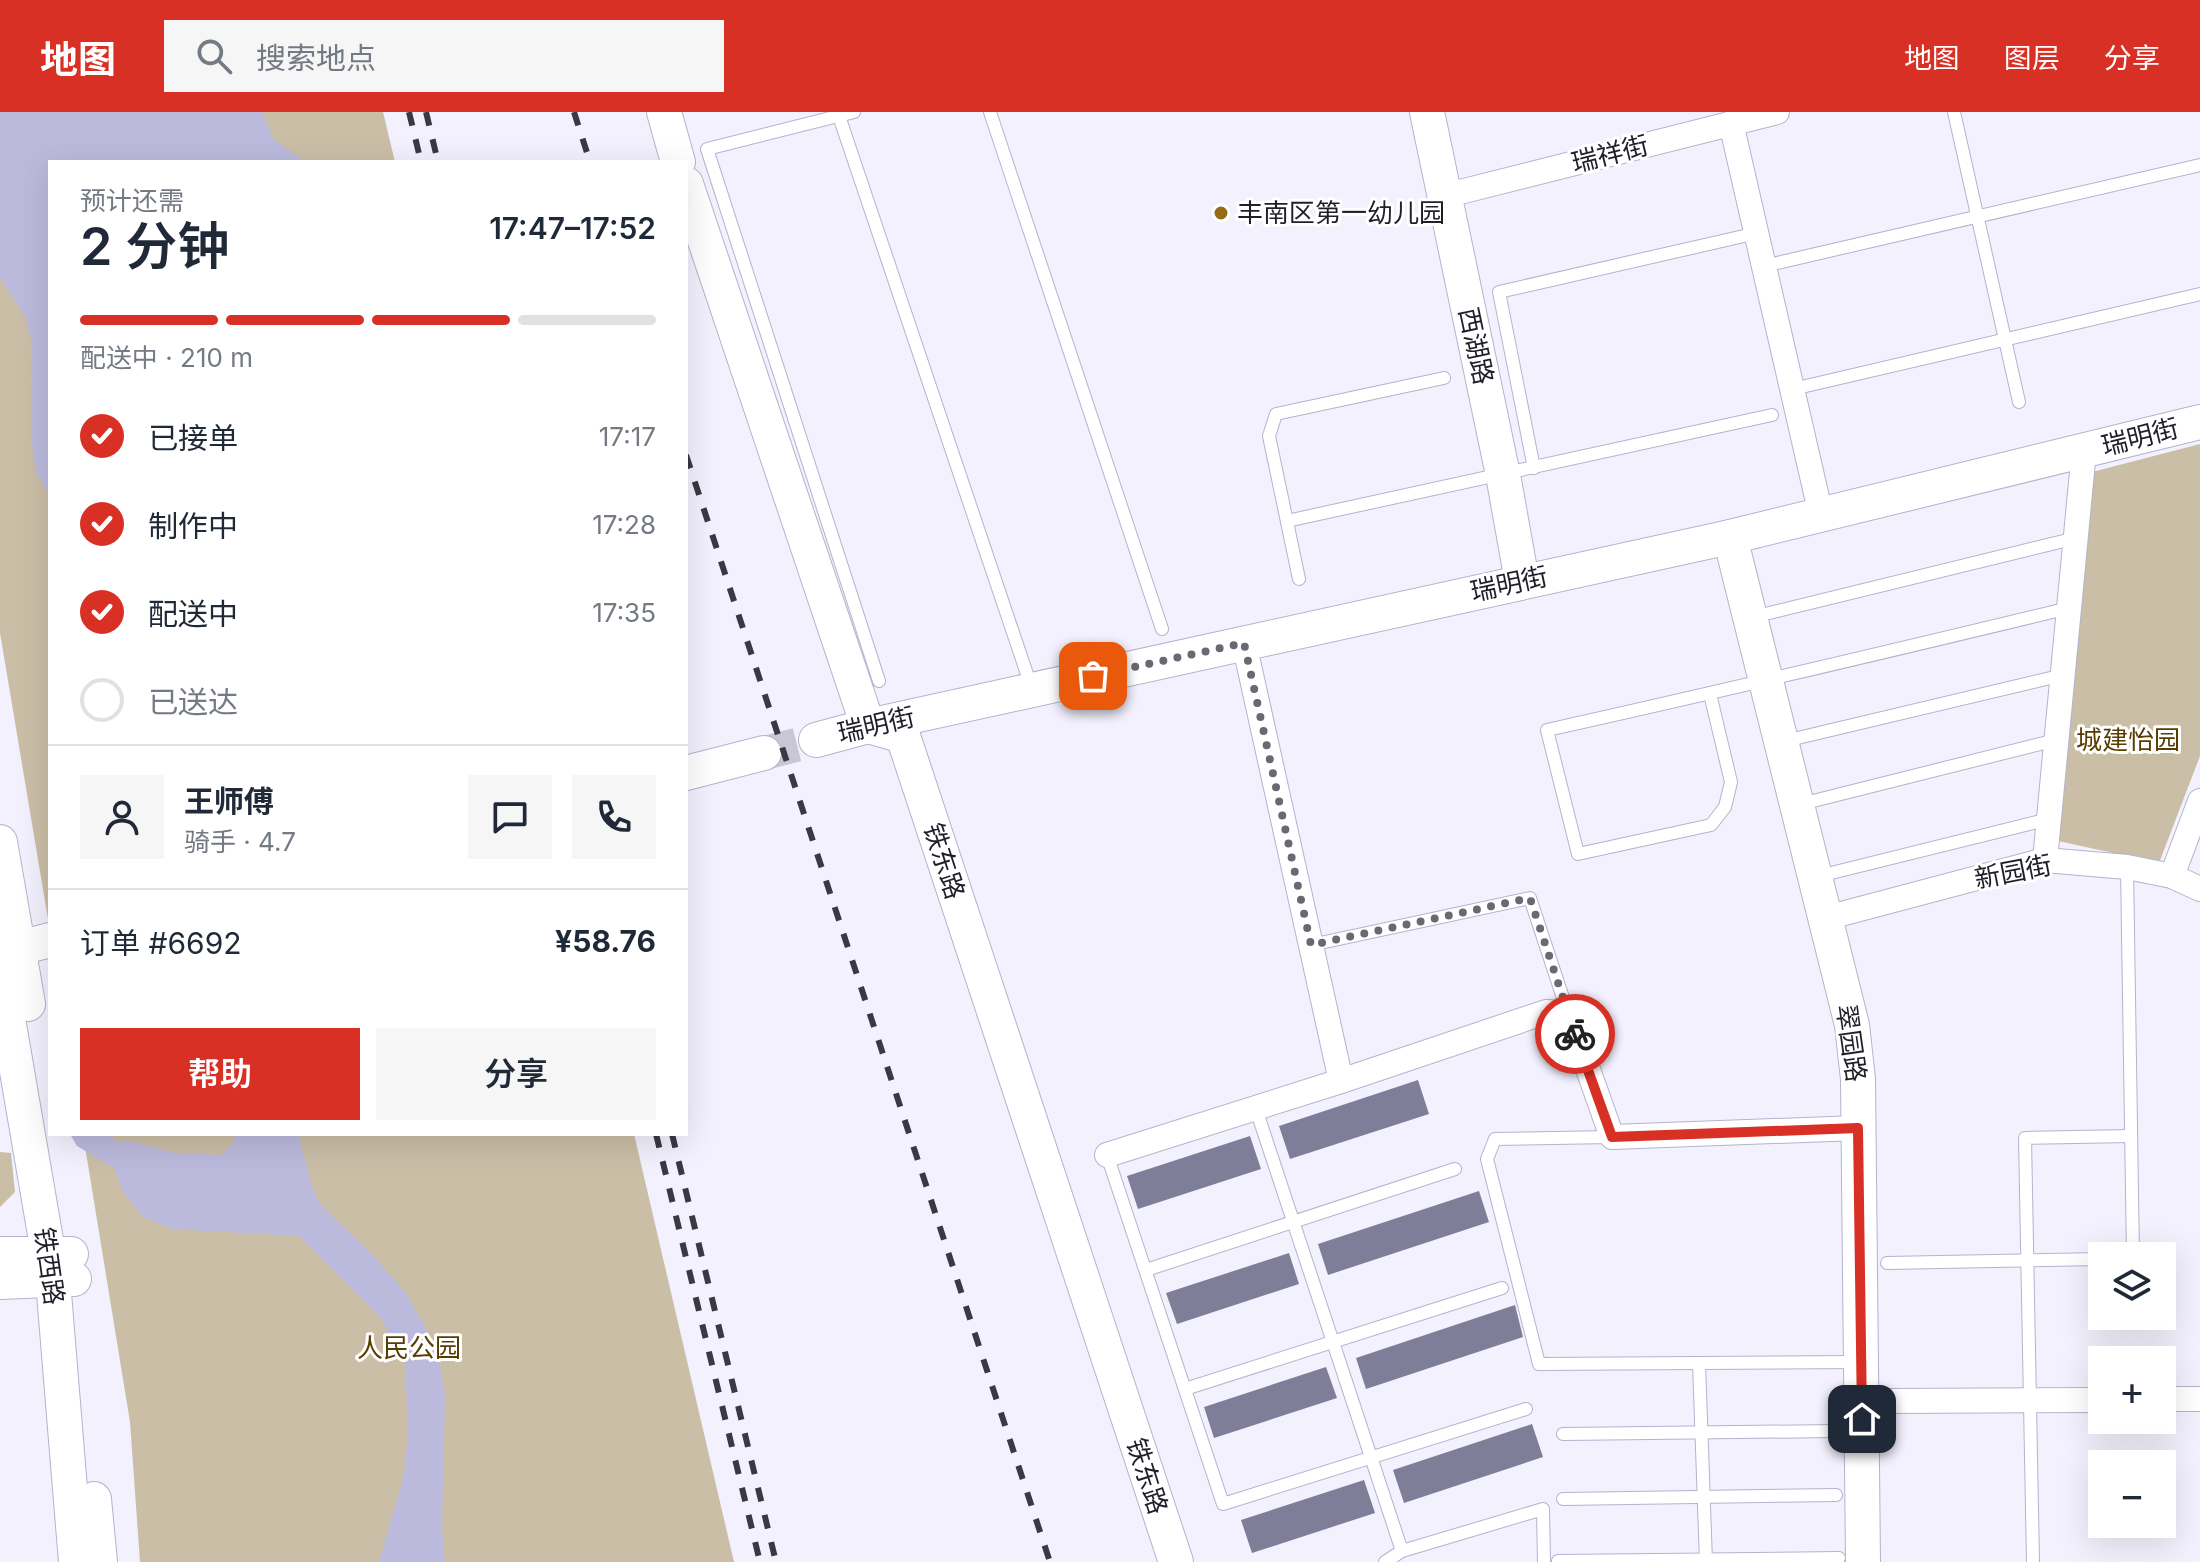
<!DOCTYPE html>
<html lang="zh">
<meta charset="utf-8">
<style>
body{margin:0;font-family:Inter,"Noto Sans SC",sans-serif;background:#f6f6f7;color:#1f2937;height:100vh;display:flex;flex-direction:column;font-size:30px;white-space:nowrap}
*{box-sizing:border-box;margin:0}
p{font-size:26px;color:#747a83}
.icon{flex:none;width:44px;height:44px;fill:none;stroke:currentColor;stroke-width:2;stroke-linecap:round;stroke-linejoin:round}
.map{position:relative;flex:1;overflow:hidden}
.panel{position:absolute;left:48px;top:48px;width:640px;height:976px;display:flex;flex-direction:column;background:#fff;border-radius:0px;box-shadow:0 8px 32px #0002}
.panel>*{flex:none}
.buttons{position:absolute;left:2088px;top:1130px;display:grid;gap:16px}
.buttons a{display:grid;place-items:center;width:88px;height:88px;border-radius:0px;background:#fff;box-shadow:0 8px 32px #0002;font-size:40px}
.pin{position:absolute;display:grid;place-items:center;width:68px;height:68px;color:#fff;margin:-34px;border-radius:16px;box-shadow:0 4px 12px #0006}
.courier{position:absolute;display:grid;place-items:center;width:80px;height:80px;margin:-40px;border:6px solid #d93025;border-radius:50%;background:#fff;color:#222;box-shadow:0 2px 10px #0007}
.head em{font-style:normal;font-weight:600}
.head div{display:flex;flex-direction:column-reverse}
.head{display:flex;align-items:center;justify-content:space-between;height:136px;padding:0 32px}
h1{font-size:52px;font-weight:600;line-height:60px}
.bar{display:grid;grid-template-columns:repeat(4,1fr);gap:12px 8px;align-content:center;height:96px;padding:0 32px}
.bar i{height:10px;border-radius:6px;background:#e0e1e3}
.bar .active{background:#d93025}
.bar p{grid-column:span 4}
.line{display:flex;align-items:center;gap:20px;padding:0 32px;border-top:2px solid #e0e1e3}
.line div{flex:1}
.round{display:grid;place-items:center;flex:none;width:84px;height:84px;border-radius:0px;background:#f6f6f7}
ol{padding:0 32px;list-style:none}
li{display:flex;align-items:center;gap:24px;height:88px}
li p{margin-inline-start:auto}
li .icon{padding:8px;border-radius:50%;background:#d93025;color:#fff;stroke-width:4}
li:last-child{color:#747a83}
li i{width:44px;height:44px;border:4px solid #e0e1e3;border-radius:50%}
.action{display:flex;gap:16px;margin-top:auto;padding:16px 32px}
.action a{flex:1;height:92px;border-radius:0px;background:#d93025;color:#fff;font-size:32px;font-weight:600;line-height:92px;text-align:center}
.action a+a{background:#f6f6f7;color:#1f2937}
header{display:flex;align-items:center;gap:48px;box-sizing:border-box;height:112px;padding:0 40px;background:#d93025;color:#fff}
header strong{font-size:38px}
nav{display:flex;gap:44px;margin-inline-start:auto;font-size:28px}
.search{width:560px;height:72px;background:#f6f6f7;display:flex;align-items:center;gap:20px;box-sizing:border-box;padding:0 28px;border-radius:0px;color:#747a83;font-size:30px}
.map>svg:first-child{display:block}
</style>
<header>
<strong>地图</strong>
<div class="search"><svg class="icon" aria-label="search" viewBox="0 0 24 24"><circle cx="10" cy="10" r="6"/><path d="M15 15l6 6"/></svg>搜索地点</div>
<nav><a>地图</a><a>图层</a><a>分享</a></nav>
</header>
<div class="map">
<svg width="2200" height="1450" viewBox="0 0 2200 1450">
<rect width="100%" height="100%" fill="#f2f1fd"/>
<g fill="#cbbea7">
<path d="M0 0H383L395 50H50V819L0 521Z"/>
<path d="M2200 332V644L2159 751 2049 727 2079 435 2069 366Z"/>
<path d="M83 1022H634L734 1450H140L130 1310Z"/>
<path d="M0 1040 11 1041 15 1080 0 1095Z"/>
</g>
<g fill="#bbbadd">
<path d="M0 0H262L273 27 306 50H50V385L36 361 31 325 32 229 25 205 0 165Z"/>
<path d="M70 1022H110L117 1030 129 1029 175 1041 221 1043 234 1030 235 1022H298L313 1077 321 1093 376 1147 406 1181 428 1220 439 1250 445 1285 442 1415 445 1450H379L404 1363 408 1320 405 1249 380 1205 299 1124 172 1117 143 1105 124 1081 114 1056 77 1034Z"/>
</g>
<g fill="#7f7e98">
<path d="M1418 968 1429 1002 1290 1047 1279 1014Z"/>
<path d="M1250 1024 1261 1057 1138 1097 1127 1064Z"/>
<path d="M1479 1079 1489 1110 1328 1163 1318 1132Z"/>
<path d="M1289 1141 1299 1172 1177 1212 1166 1181Z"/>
<path d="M1515 1193 1523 1225 1366 1277 1356 1246Z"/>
<path d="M1326 1255 1337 1286 1214 1326 1204 1295Z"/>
<path d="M1532 1312 1543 1345 1404 1391 1393 1358Z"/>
<path d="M1364 1368 1375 1401 1252 1441 1241 1408Z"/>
</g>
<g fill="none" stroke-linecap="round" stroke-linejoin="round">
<path stroke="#c8c7d3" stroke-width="34" stroke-dasharray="34 17" stroke-linecap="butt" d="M764 641 816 628"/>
<defs>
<g id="lane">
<path d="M854 0 707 37 879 569"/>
<path d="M990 0 1162 517"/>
<path d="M1954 0 2019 290"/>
<path d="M839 4 1032 577"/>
<path d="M1764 154 2200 53"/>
<path d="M1793 277 2200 182"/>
<path d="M1534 356 1499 180 1757 121"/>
<path d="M1287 409 1772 303"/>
<path d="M1299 467 1269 324 1276 302 1444 266"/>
<path d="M1753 505 2076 426"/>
<path d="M1710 582 1731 670 1725 695 1711 713 1578 742 1547 618C1722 579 1895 538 2069 496"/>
<path d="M1785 629 2063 563"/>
<path d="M1801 692 2056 628"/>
<path d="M2127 755 2133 1144"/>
<path d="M1819 764 2049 707"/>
<path d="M1311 833 1530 786 1568 901"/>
<path d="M1256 997 1402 1439"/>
<path d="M1612 1025 1495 1027 1487 1047 1539 1252 1858 1250"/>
<path d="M1107 1043 1223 1392 1526 1297"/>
<path d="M1887 1151 2102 1147"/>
<path d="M1146 1158 1455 1057"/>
<path d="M1699 1251 1706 1450"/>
<path d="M1185 1277 1502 1176"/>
<path d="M1563 1322 1835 1319"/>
<path d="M1563 1387 1836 1383"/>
<path d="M1558 1449 1839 1446"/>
<path d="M1385 1450 1402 1439 1543 1397 1544 1450"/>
<path d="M2033 1450 2025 1026 2131 1024"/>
</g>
<g id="street">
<path d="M1731 11 1821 403"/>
<path d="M1444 84 1777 0"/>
<path d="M1244 531 1341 969"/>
<path d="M2045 748 2084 339"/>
<path d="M2172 764 2200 689"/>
<path d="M1826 806 2045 748 2127 755 2172 764 2200 777"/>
<path d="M1107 1043 1341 969 1546 900 1568 901 1612 1025 1858 1016"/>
<path d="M2162 1287H2200"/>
<path d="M1892 1289 2102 1288"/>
</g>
<g id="secondary">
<path d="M664 0 678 50"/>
<path d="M1427 0 1503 363 1522 469"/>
<path d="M686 72 868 614 903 624 1176 1450"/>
<path d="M1730 425 1852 913 1858 967 1863 1450"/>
<path d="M816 628 868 614 1730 425 2200 310"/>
<path d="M686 661 764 641"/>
<path d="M0 730 28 892"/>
<path d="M0 841 50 828"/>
<path d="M0 860 53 1169 76 1450"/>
<path d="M0 1142H71"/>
<path d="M0 1170 74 1167"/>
<path d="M94 1387 100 1450"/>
</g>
</defs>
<use href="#lane" stroke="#b4b3cf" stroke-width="14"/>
<use href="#street" stroke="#b4b3cf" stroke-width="26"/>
<use href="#secondary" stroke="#b4b3cf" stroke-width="36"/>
<use href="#lane" stroke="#fff" stroke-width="12"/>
<use href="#street" stroke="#fff" stroke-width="24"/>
<use href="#secondary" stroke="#fff" stroke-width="34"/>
<g stroke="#393843" stroke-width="6" stroke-dasharray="14 14" stroke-linecap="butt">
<path d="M409 0 421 50"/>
<path d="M426 0 438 50"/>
<path d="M574 0 590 50"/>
<path d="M686 343 1050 1450"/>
<path d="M656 1022 760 1450"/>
<path d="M672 1022 776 1450"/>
</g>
</g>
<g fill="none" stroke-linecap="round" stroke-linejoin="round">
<path stroke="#696873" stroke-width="8" stroke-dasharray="0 14.4" d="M1093 564 1244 531 1311 833 1530 786 1575 922"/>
<path stroke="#d93025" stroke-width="10" d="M1575 922 1612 1025 1858 1016 1862 1307"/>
</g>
<circle fill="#956c17" stroke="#fff" stroke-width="3" cx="1221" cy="101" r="8"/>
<g text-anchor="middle" stroke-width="6" stroke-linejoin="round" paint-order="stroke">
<g font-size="26" fill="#1f1f29" stroke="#fff">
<text transform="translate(1610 42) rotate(-14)" y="9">瑞祥街</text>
<text transform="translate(1476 234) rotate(78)" y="9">西湖路</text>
<text transform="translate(2140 325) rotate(-14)" y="9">瑞明街</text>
<text transform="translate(1509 472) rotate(-12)" y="9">瑞明街</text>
<text transform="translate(876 613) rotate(-13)" y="9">瑞明街</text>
<text transform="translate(944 749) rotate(72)" y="9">铁东路</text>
<text transform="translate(2013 760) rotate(-11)" y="9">新园街</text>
<text transform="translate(1851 931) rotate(82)" y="9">翠园路</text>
<text transform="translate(49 1154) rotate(82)" y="9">铁西路</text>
<text transform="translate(1147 1364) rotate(72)" y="9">铁东路</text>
</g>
<g font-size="26" fill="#1f1f29" stroke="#fff" text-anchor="start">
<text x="1237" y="110">丰南区第一幼儿园</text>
</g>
<g font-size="26" fill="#583c00" stroke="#fff">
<text x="2128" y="637">城建怡园</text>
<text x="409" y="1245">人民公园</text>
</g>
</g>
</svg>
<div class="buttons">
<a><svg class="icon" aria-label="layers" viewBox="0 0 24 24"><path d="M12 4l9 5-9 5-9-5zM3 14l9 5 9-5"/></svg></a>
<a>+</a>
<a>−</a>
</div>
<div class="pin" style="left:1093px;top:564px;background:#ea580c"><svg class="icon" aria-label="bag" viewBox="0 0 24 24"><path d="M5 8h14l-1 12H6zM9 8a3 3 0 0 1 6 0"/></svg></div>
<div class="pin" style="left:1862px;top:1307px;background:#1f2937"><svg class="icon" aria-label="home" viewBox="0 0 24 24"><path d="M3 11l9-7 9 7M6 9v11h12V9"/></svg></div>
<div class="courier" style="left:1575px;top:922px"><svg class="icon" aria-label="bike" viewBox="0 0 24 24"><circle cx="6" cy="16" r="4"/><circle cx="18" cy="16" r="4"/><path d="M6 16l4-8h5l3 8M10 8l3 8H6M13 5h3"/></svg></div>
<section class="panel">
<div class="head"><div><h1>2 分钟</h1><p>预计还需</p></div><em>17:47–17:52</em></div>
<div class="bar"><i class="active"></i><i class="active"></i><i class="active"></i><i></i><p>配送中 · 210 m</p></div>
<ol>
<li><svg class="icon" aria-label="check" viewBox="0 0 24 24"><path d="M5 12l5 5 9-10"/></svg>已接单<p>17:17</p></li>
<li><svg class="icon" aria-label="check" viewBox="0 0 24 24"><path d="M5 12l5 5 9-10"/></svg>制作中<p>17:28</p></li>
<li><svg class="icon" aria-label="check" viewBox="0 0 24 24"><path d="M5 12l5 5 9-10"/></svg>配送中<p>17:35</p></li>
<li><i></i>已送达</li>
</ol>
<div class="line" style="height:144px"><a class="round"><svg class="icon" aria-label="person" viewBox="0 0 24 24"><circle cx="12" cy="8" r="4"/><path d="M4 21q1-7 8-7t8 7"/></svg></a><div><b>王师傅</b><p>骑手 · 4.7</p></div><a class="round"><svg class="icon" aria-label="chat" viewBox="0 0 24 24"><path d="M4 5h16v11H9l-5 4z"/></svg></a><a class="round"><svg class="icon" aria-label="phone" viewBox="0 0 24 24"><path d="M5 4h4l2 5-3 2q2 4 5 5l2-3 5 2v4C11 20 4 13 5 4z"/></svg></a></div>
<div class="line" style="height:104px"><div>订单 #6692</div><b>¥58.76</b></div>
<div class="action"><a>帮助</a><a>分享</a></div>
</section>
</div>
